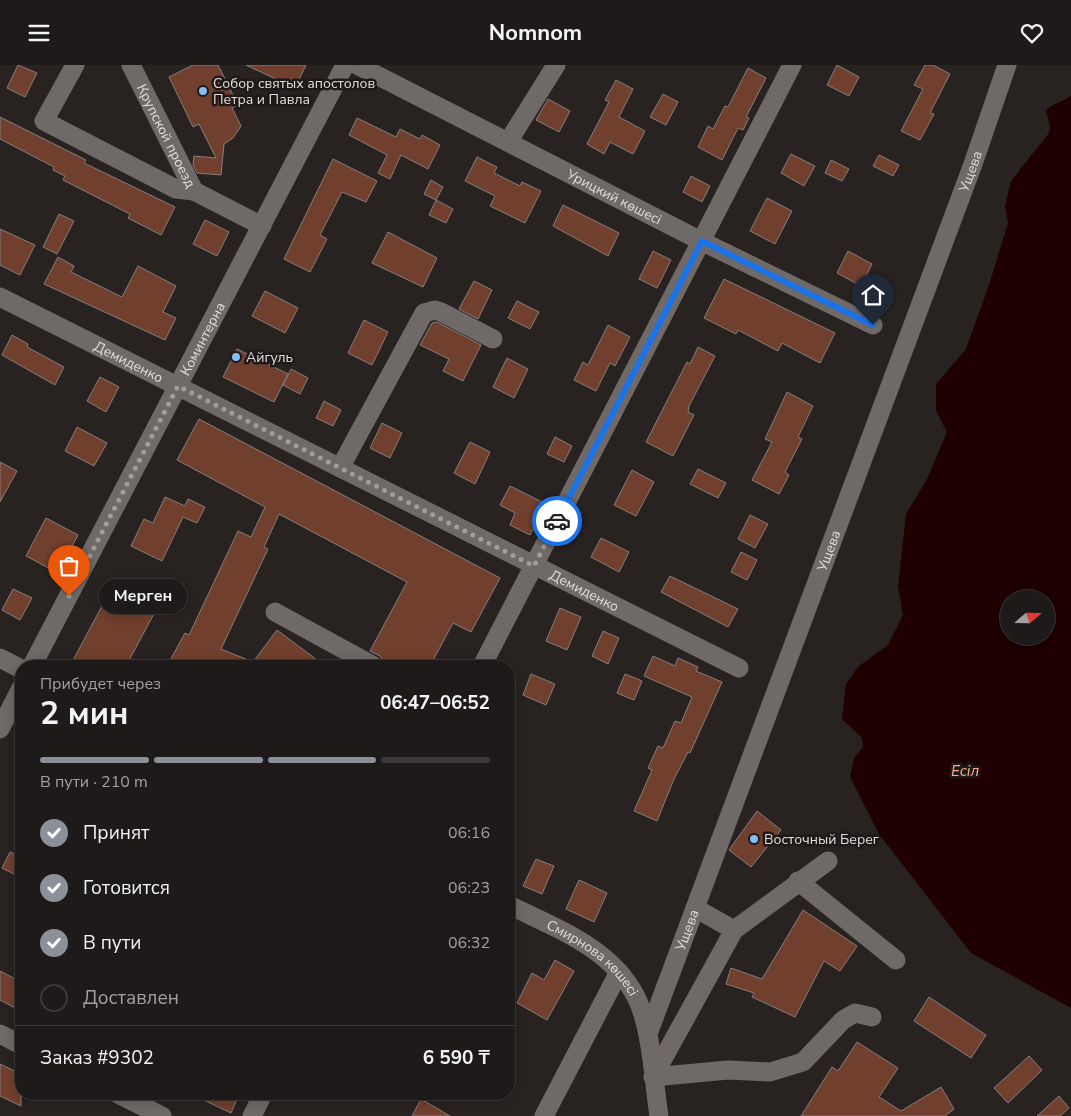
<!DOCTYPE html>
<html lang="ru">
<meta charset="utf-8">
<style>
body{margin:0;font-family:"Nunito Sans",sans-serif;background:#2b2726;color:#f1f3f6;height:100vh;display:flex;flex-direction:column;font-size:19px;white-space:nowrap}
*{box-sizing:border-box;margin:0}
p{font-size:16px;color:#a1a1a2}
.icon{flex:none;width:28px;height:28px;fill:none;stroke:currentColor;stroke-width:2;stroke-linecap:round;stroke-linejoin:round}
.map{position:relative;flex:1;overflow:hidden}
.details{position:absolute;left:15px;top:595px;width:500px;height:440px;display:flex;flex-direction:column;background:#1e1a19;border-radius:20px;box-shadow:0 2px 12px #0003,0 0 0 1px #3c3838}
.details>*{flex:none}
.needle{width:32px;rotate:70deg}
.controls{position:absolute;left:1000px;top:525px;display:grid;gap:10px}
.controls a{display:grid;place-items:center;width:55px;height:55px;border-radius:50%;background:#1e1a19;box-shadow:0 2px 12px #0003,0 0 0 1px #3c3838;font-size:25px}
.pin{position:absolute;display:grid;place-items:center;width:42px;height:42px;color:#fff;margin:-51px -21px;border-radius:50% 50% 50% 0;rotate:-45deg;box-shadow:0 0 5px #0007}
.pin .icon{rotate:45deg}
.courier{position:absolute;display:grid;place-items:center;width:50px;height:50px;margin:-25px;border:4px solid #1a73e8;border-radius:50%;background:#fff;color:#222;box-shadow:0 1px 6px #0007}
.bubble{position:absolute;height:35px;border-radius:18px;background:#1e1a19;box-shadow:0 2px 12px #0003,0 0 0 1px #3c3838;font-size:16px;font-weight:700;line-height:35px;text-align:center}
.overview em{font-style:normal;font-weight:700}
.overview div{display:flex;flex-direction:column-reverse}
.overview{display:flex;align-items:center;justify-content:space-between;height:85px;padding:0 25px}
h1{font-size:32px;font-weight:700;line-height:38px}
.bar{display:grid;grid-template-columns:repeat(4,1fr);gap:8px 5px;align-content:center;height:60px;padding:0 25px}
.bar i{height:6px;border-radius:4px;background:#3c3838}
.bar .current{background:#8c9099}
.bar p{grid-column:span 4}
.line{display:flex;align-items:center;gap:12px;padding:0 25px;border-top:1px solid #3c3838}
.line div{flex:1}
ol{padding:0 25px;list-style:none}
li{display:flex;align-items:center;gap:15px;height:55px}
li p{margin-inline-start:auto}
li .icon{padding:5px;border-radius:50%;background:#8c9099;color:#fff;stroke-width:4}
li:last-child{color:#a1a1a2}
li i{width:28px;height:28px;border:2px solid #3c3838;border-radius:50%}
header{display:flex;justify-content:space-between;align-items:center;height:65px;padding:0 25px;background:#1e1a19;font-size:22px;font-weight:700}
.map>svg:first-child{display:block}
</style>
<header><svg class="icon" aria-label="menu" viewBox="0 0 24 24"><path d="M4 6h16M4 12h16M4 18h16"/></svg>Nomnom<svg class="icon" aria-label="heart" viewBox="0 0 24 24"><path d="M12 20l-8-8c-3-5 5-10 8-4 3-6 11-1 8 4z"/></svg></header>
<div class="map">
<svg width="1071" height="1051" viewBox="0 0 1071 1051">
<rect width="100%" height="100%" fill="#282321"/>
<path fill="#1e0100" fill-rule="evenodd" d="M1071 30V943L971 888 879 769 850 712 854 693 863 682 862 673 842 654 846 619 858 602 888 580 903 550 898 521 906 449 927 414 947 367 936 346V319L966 284 989 220 1008 158 1005 141 1011 116 1049 68 1050 61 1046 46C1051 38 1063 38 1071 30ZM1009 534H1046V571H1009Z"/>
<g fill="#713f2d" stroke="#857f7d">
<path d="M18 0 37 8 25 32 7 23Z"/>
<path d="M193 0H218L238 40 232 43 241 61 233 73 224 79 221 110 197 108 193 100 194 91 216 93 199 59 193 62 169 12Z"/>
<path d="M246 0H306L295 23Z"/>
<path d="M837 0 859 12 849 31 827 20Z"/>
<path d="M925 0H933L950 9 930 48 934 49 920 75 901 66 923 24 914 20Z"/>
<path d="M748 3 766 13 746 52 749 53 743 65 738 63 722 95 698 82 708 61 713 64 725 41 728 42Z"/>
<path d="M616 15 633 24 619 52 645 66 633 89 610 77 604 89 587 79 609 37 605 35Z"/>
<path d="M663 29 678 37 666 60 650 52Z"/>
<path d="M548 34 570 46 559 67 536 55Z"/>
<path d="M0 52 86 95 84 98 175 142 161 170 128 153 130 149 63 115 65 111 53 105 54 102 0 74Z"/>
<path d="M357 53 396 72 400 64 420 74 422 70 440 80 428 104 401 90 390 114 378 108 387 90 349 70Z"/>
<path d="M791 89 815 101 804 121 781 108Z"/>
<path d="M879 90 899 100 893 111 873 101Z"/>
<path d="M477 92 497 102 494 108 520 121 522 117 541 126 525 158 490 141 495 131 465 116Z"/>
<path d="M333 94 377 116 366 137 342 127 320 170 327 174 310 207 284 194Z"/>
<path d="M831 95 849 104 842 116 825 108Z"/>
<path d="M691 111 710 121 702 137 683 127Z"/>
<path d="M431 115 443 122 436 135 424 129Z"/>
<path d="M767 133 792 146 775 179 750 166Z"/>
<path d="M436 135 453 144 446 158 429 150Z"/>
<path d="M563 140 619 168 608 191 553 161Z"/>
<path d="M59 149 74 156 57 189 43 182Z"/>
<path d="M205 155 229 167 217 191 193 179Z"/>
<path d="M0 164 35 180 20 210 0 200Z"/>
<path d="M388 167 437 193 423 222 372 198Z"/>
<path d="M653 186 671 195 657 223 639 214Z"/>
<path d="M848 186 872 199 861 221 837 208Z"/>
<path d="M58 192 74 201 71 207 122 232 138 201 176 221 163 247 176 253 165 275 44 219Z"/>
<path d="M724 214 835 268 820 298 782 278 778 286 738 265 736 269 704 253Z"/>
<path d="M474 216 492 225 478 254 459 244Z"/>
<path d="M265 226 298 243 285 268 252 251Z"/>
<path d="M517 236 539 247 530 264 508 253Z"/>
<path d="M364 255 388 267 372 300 348 288Z"/>
<path d="M437 257 481 280 463 316 443 306 449 294 420 280 432 258Z"/>
<path d="M608 260 630 272 615 301 610 298 596 326 574 315 583 297 588 300Z"/>
<path d="M12 270 28 279 27 282 64 302 55 320 2 290Z"/>
<path d="M698 282 715 291 689 341 688 347 694 350 673 391 646 377 687 297 690 299Z"/>
<path d="M237 284 288 309 274 337 223 312Z"/>
<path d="M507 293 528 304 514 333 493 322Z"/>
<path d="M291 304 308 313 300 329 283 320Z"/>
<path d="M100 312 119 322 106 347 87 336Z"/>
<path d="M787 327 813 341 798 372 802 374 785 407 789 410 779 429 752 415 772 377 765 374Z"/>
<path d="M324 336 341 345 333 361 316 353Z"/>
<path d="M199 354 500 513 471 567 453 558 430 601H391L385 598 380 591 370 586 407 517 279 449 264 482 268 484 221 584 253 597 277 565 325 601H203L193 596 190 601H167L185 568 189 570 238 466 251 472 265 442 177 395Z"/>
<path d="M382 358 402 368 390 393 370 383Z"/>
<path d="M77 362 107 378 94 401 65 386Z"/>
<path d="M555 372 572 381 564 397 547 389Z"/>
<path d="M470 377 490 387 475 419 454 408Z"/>
<path d="M0 397 17 406 0 437Z"/>
<path d="M698 404 726 418 718 433 690 419Z"/>
<path d="M632 405 654 417 636 451 614 440Z"/>
<path d="M510 421 546 439 530 470 510 460 515 448 500 440Z"/>
<path d="M165 432 185 441 188 434 205 442 197 458 183 452 162 496 131 481 144 454 153 458Z"/>
<path d="M750 450 768 459 755 483 738 474Z"/>
<path d="M46 453 78 470 58 508 26 491Z"/>
<path d="M601 473 629 487 619 507 591 492Z"/>
<path d="M741 487 757 495 747 515 731 507Z"/>
<path d="M670 511 738 544 728 562 661 527Z"/>
<path d="M112 522 156 545 126 601H70Z"/>
<path d="M13 524 32 533 20 555 2 545Z"/>
<path d="M560 543 581 552 567 585 546 576Z"/>
<path d="M603 566 619 573 608 599 592 591Z"/>
<path d="M653 591 675 601 678 593 698 602 696 606 722 617 690 688 688 687 674 714 657 756 634 746 652 705 648 703 658 681 663 683 675 656 681 658 692 632 644 611Z"/>
<path d="M531 609 555 619 546 640 523 630Z"/>
<path d="M625 609 642 616 634 635 617 628Z"/>
<path d="M757 746 781 765 751 802 729 785Z"/>
<path d="M10 787 21 792V800L16 810 2 803Z"/>
<path d="M536 794 554 801 542 829 523 821Z"/>
<path d="M579 815 607 828 594 857 566 844Z"/>
<path d="M803 845 857 881 840 906 824 896 795 952 752 932 754 928 726 919 731 903 762 914Z"/>
<path d="M555 895 574 906 547 955 517 938 532 908 544 915Z"/>
<path d="M0 906 21 917V946L0 935Z"/>
<path d="M929 932 986 970 971 993 914 956Z"/>
<path d="M857 977 898 1003 879 1032 901 1046 941 1022 954 1044 945 1051H801L832 1002 838 1006Z"/>
<path d="M1029 991 1042 1005 1008 1038 994 1023Z"/>
<path d="M0 999 21 1009V1041L0 1031Z"/>
<path d="M191 1029H231L238 1032 231 1048Z"/>
<path d="M1059 1031 1069 1043 1060 1051H1037Z"/>
<path d="M421 1034 450 1051H412Z"/>
</g>
<g fill="none" stroke-linecap="round" stroke-linejoin="round">
<g stroke="#6f6967" stroke-width="19">
<path d="M75 0 44 56 176 124 194 126"/>
<path id="s1" d="M131 0 194 126 262 161"/>
<path id="s2" d="M357 0 701 176 873 260"/>
<path d="M508 77 556 0"/>
<path id="s3" d="M0 232 739 603"/>
<path d="M340 403 424 248 435 245 441 247 493 274"/>
<path d="M275 547 374 601"/>
<path d="M0 593 21 604"/>
<path id="s4" d="M32 601 345 0"/>
<path d="M482 601 792 0"/>
<path d="M0 664 21 623"/>
<path d="M828 796 734 865 653 1012 728 1005 770 1007 803 997 843 955 855 948 872 952"/>
<path d="M798 816 896 895"/>
<path id="s5" d="M509 840C562 866 627 889 644 953 653 984 654 1019 659 1051"/>
<path d="M695 843 734 865"/>
<path d="M0 969 21 980"/>
<path id="s6" d="M648 969 973 99 1007 0"/>
<path d="M118 1029 162 1051"/>
<path d="M252 1051 263 1029"/>
<path d="M544 1051 619 907"/>
</g>
</g>
<g fill="none" stroke-linecap="round" stroke-linejoin="round">
<path stroke="#a09d9b" stroke-width="5" stroke-dasharray="0 9" d="M69 531 178 321 534 501 557 456"/>
<path stroke="#1a73e8" stroke-width="6" d="M557 456 702 176 873 260"/>
</g>
<g fill="#81bdfa" stroke="#1e1918" stroke-width="2">
<circle cx="203" cy="26" r="5"/>
<circle cx="236" cy="292" r="5"/>
<circle cx="754" cy="774" r="5"/>
</g>
<g text-anchor="middle" stroke-width="5" stroke-linejoin="round" paint-order="stroke">
<g font-size="14" fill="#e1dedd" stroke="#1e1918" text-anchor="start">
<text x="213" y="23">Собор святых апостолов<tspan x="213" dy="16">Петра и Павла</tspan></text>
<text x="246" y="297">Айгуль</text>
<text x="764" y="779">Восточный Берег</text>
</g>
<g font-size="14" fill="#e1dedd" stroke="#1e1918">
<text dy="5" stroke="none"><textPath href="#s1" startOffset="79">Крупской проезд</textPath></text>
<text dy="5" stroke="none"><textPath href="#s6" startOffset="921">Ущева</textPath></text>
<text dy="5" stroke="none"><textPath href="#s2" startOffset="289">Урицкий көшесі</textPath></text>
<text dy="5" stroke="none"><textPath href="#s4" startOffset="369">Коминтерна</textPath></text>
<text dy="5" stroke="none"><textPath href="#s3" startOffset="144">Демиденко</textPath></text>
<text dy="5" stroke="none"><textPath href="#s6" startOffset="516">Ущева</textPath></text>
<text dy="5" stroke="none"><textPath href="#s3" startOffset="654">Демиденко</textPath></text>
<text dy="5" stroke="none"><textPath href="#s6" startOffset="111">Ущева</textPath></text>
<text dy="5" stroke="none"><textPath href="#s5" startOffset="100">Смирнова көшесі</textPath></text>
</g>
<g font-size="15" font-style="italic" fill="#ffac8f" stroke="#1e1918">
<text x="965" y="711">Есіл</text>
</g>
</g>
</svg>
<div class="controls">
<a><svg class="needle" viewBox="-14 -14 28 28"><path d="M0-13l5 13h-10z" fill="#e53935"/><path d="M0 13l5-13h-10z" fill="#a1a1a2"/></svg></a>
</div>
<div class="pin" style="left:69px;top:531px;background:#ea580c"><svg class="icon" aria-label="bag" viewBox="0 0 24 24"><path d="M5 8h14l-1 12H6zM9 8a3 3 0 0 1 6 0"/></svg></div>
<div class="pin" style="left:873px;top:260px;background:#1f2937"><svg class="icon" aria-label="home" viewBox="0 0 24 24"><path d="M3 11l9-7 9 7M6 9v11h12V9"/></svg></div>
<div class="courier" style="left:557px;top:456px"><svg class="icon" aria-label="car" viewBox="0 0 24 24"><path d="M5 17H2v-5l4-1 3-4h7l3 4 3 1v5h-3M9 17h6M6 11h13"/><circle cx="7" cy="17" r="2"/><circle cx="17" cy="17" r="2"/></svg></div>
<div class="bubble" style="left:99px;top:514px;width:88px">Мерген</div>
<section class="details">
<div class="overview"><div><h1>2 мин</h1><p>Прибудет через</p></div><em>06:47–06:52</em></div>
<div class="bar"><i class="current"></i><i class="current"></i><i class="current"></i><i></i><p>В пути · 210 m</p></div>
<ol>
<li><svg class="icon" aria-label="check" viewBox="0 0 24 24"><path d="M5 12l5 5 9-10"/></svg>Принят<p>06:16</p></li>
<li><svg class="icon" aria-label="check" viewBox="0 0 24 24"><path d="M5 12l5 5 9-10"/></svg>Готовится<p>06:23</p></li>
<li><svg class="icon" aria-label="check" viewBox="0 0 24 24"><path d="M5 12l5 5 9-10"/></svg>В пути<p>06:32</p></li>
<li><i></i>Доставлен</li>
</ol>
<div class="line" style="height:65px"><div>Заказ #9302</div><b>6 590 ₸</b></div>
</section>
</div>
